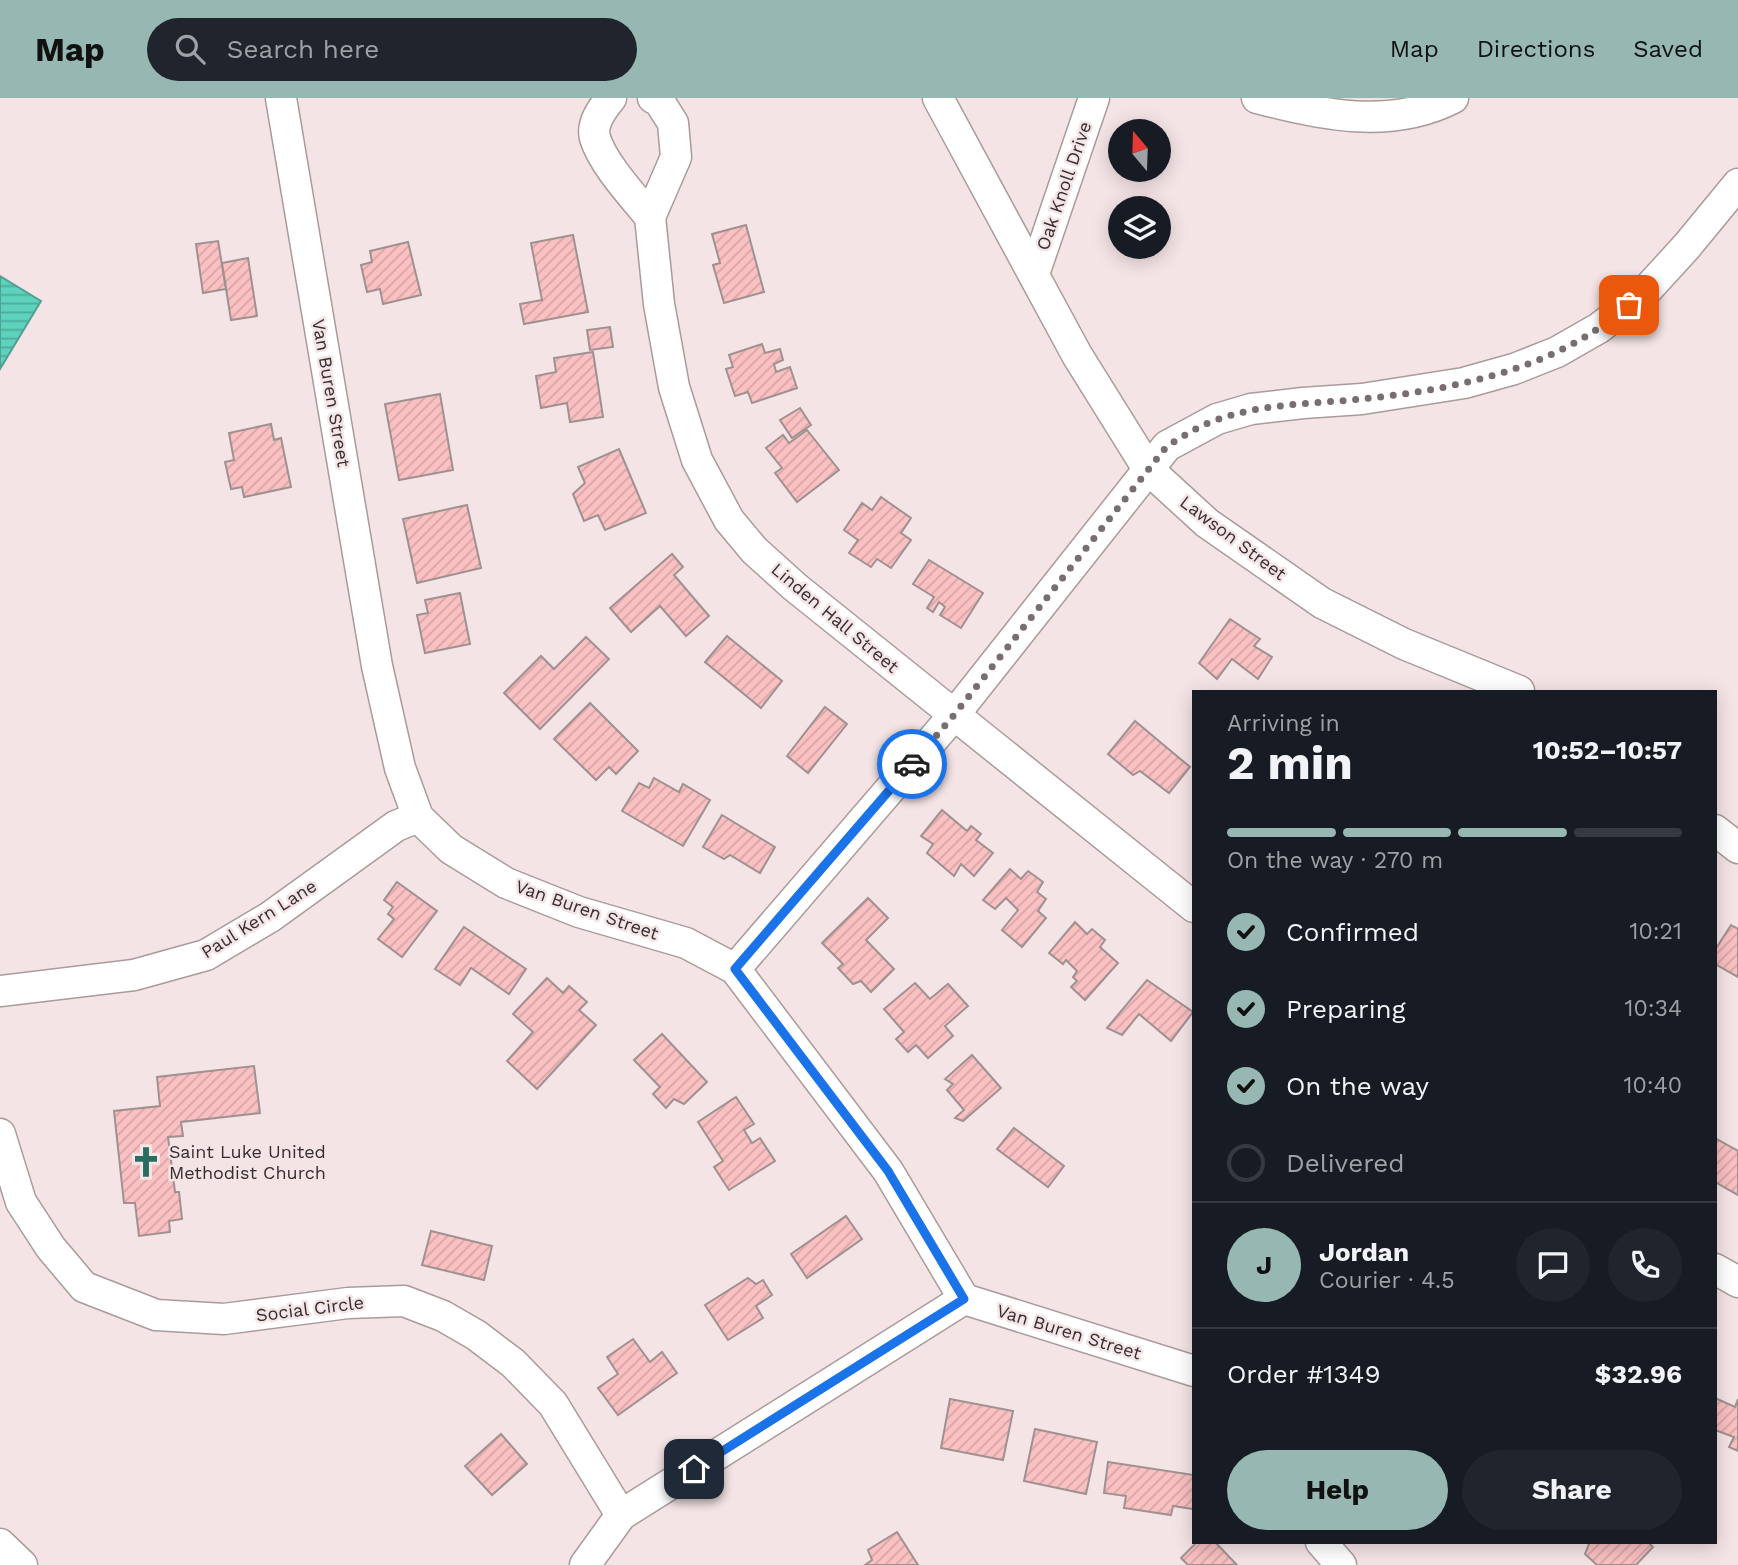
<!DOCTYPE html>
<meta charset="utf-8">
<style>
body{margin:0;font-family:"Work Sans",sans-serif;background:#20242c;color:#f1f3f6;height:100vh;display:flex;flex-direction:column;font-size:26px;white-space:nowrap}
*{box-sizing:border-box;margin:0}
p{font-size:23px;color:#9ea1a6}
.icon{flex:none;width:38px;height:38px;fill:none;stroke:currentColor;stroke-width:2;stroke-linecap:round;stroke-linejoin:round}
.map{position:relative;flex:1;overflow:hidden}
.drawer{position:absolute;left:1192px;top:592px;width:525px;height:854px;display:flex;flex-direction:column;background:#171b24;border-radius:0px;box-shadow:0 4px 18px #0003}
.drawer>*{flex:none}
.needle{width:46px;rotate:341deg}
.fabs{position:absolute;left:1108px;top:21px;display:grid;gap:14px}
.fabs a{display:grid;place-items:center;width:63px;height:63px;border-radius:50%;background:#171b24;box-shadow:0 4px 18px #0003;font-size:35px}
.pin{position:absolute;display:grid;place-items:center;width:60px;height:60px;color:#fff;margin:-30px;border-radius:14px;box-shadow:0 4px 10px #0006}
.courier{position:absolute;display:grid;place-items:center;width:70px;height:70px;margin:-35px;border:5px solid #1a73e8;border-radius:50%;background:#fff;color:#222;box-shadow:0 2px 9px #0007}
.summary em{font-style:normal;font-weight:700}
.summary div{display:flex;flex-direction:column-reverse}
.summary{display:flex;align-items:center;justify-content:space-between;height:119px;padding:0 35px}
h1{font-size:46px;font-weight:700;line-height:52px}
.bar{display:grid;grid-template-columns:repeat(4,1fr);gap:10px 7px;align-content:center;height:84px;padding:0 35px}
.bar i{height:9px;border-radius:5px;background:#363941}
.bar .selected{background:#97b7b2}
.bar p{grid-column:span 4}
.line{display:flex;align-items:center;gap:18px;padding:0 35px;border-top:2px solid #363941}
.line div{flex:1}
.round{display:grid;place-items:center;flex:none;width:74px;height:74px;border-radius:37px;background:#20242c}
ol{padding:0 35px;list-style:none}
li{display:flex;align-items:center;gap:21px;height:77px}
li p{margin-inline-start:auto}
li .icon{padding:7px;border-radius:50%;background:#97b7b2;color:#111;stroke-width:4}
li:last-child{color:#9ea1a6}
li i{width:38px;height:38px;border:4px solid #363941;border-radius:50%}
.action{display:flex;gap:14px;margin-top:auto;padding:14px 35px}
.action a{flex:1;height:80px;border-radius:42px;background:#97b7b2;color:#111;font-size:28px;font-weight:700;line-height:80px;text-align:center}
.action a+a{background:#20242c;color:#f1f3f6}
header{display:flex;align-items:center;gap:42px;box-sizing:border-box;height:98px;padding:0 35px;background:#97b7b2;color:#111}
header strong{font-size:33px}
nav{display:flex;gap:38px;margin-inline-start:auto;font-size:24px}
.search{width:490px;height:63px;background:#20242c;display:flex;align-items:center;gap:18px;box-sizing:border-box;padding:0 24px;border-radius:38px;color:#9ea1a6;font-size:26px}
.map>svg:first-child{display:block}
</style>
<header>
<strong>Map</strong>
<div class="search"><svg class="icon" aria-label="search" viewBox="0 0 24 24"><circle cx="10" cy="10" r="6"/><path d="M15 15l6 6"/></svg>Search here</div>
<nav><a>Map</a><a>Directions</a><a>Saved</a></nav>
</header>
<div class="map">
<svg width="1738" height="1467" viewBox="0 0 1738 1467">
<defs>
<pattern id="water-rules" width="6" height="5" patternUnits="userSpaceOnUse" patternTransform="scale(1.75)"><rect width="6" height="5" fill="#5dd2bc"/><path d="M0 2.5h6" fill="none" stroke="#4eab99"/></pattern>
<pattern id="building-hatch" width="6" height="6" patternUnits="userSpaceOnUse" patternTransform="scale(1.75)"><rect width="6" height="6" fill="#fac0c2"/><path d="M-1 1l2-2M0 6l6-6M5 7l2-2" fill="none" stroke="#d7a5a7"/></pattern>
</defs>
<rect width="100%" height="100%" fill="#f5e4e5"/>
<path fill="url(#water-rules)" stroke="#51a192" stroke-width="2" d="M0 178 41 203 0 271Z"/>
<g fill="url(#building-hatch)" stroke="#a09191" stroke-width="2">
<path d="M746 127 764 194 724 205 713 167 720 165 712 136Z"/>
<path d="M573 137 588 214 524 226 520 206 542 202 531 145Z"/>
<path d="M218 143 226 191 203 195 196 146Z"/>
<path d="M408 144 421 197 383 206 380 191 367 194 361 167 372 164 370 153Z"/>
<path d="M248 160 257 218 231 222 222 165Z"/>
<path d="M610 229 613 249 590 252 587 232Z"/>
<path d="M762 246 765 255 780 251 783 262 774 266 776 274 790 269 797 290 752 305 748 294 735 298 726 271 733 269 729 257Z"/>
<path d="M593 254 603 319 570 324 567 305 541 310 536 278 556 274 554 260Z"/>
<path d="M440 296 453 372 399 382 385 306Z"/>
<path d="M800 310 811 327 792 340 780 322Z"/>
<path d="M271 326 274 342 281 340 291 389 244 399 242 389 231 391 225 364 234 362 229 335Z"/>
<path d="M807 332 839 372 797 404 775 375 782 370 766 350 783 337 789 345Z"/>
<path d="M619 351 646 415 605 432 598 417 584 423 573 396 585 385 578 369Z"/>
<path d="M881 399 911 420 901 435 911 442 891 470 877 461 871 469 849 455 858 442 844 432 862 405 872 412Z"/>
<path d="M467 407 481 470 417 485 403 421Z"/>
<path d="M672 456 683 469 674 477 709 518 686 538 660 508 631 534 610 510Z"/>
<path d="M929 462 983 495 961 530 940 517 945 509 939 504 933 514 927 510 934 499 913 486Z"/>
<path d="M460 495 470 546 425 555 417 517 428 515 425 502Z"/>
<path d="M1230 521 1260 541 1254 548 1272 559 1258 581 1232 561 1217 581 1199 565Z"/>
<path d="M727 538 782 583 761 610 705 564Z"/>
<path d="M586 539 609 561 540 631 504 595 541 558 554 571Z"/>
<path d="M590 605 638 653 616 676 609 669 596 682 554 641Z"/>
<path d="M825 609 847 626 808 675 787 658Z"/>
<path d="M1135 623 1190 669 1169 695 1140 673 1133 677 1108 656Z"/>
<path d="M654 680 679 694 683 686 710 702 683 748 622 713 639 685 649 690Z"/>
<path d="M942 712 967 733 971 728 981 736 976 742 993 755 974 778 961 766 954 778 927 755 933 746 921 738Z"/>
<path d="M722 717 775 749 760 775 730 757 724 761 703 749Z"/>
<path d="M1010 771 1021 781 1028 773 1043 784 1037 794 1046 801 1038 813 1046 820 1022 849 1002 832 1018 812 1006 800 995 811 983 802Z"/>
<path d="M397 784 437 813 402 859 378 841 394 821 388 816 393 809 384 802Z"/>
<path d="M868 800 888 820 866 842 894 871 871 894 861 883 853 886 838 870 843 866 822 845Z"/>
<path d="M1075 824 1087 836 1092 831 1105 842 1100 849 1118 865 1085 902 1071 889 1077 883 1073 879 1077 873 1066 862 1063 866 1049 855Z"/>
<path d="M1731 827 1738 831V879L1715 866V852Z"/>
<path d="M464 829 526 871 509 896 471 870 460 887 435 871Z"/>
<path d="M547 880 563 895 569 888 587 904 579 912 596 927 537 991 507 963 533 934 513 916Z"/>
<path d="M1147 882 1193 914 1171 943 1139 916 1122 937 1107 930Z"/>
<path d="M915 885 930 901 948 886 968 908 945 928 953 938 928 960 916 947 908 954 896 941 904 934 884 911Z"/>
<path d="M662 936 707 984 684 1006 674 1001 666 1010 653 996 660 989 634 962Z"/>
<path d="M972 957 1001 990 963 1023 955 1020 964 1012 947 992 953 986 945 981Z"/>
<path d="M254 968 260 1015 181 1024 183 1038 168 1039 175 1094H179L182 1121 169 1123 170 1134 139 1138 135 1105H124L114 1013 160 1008 157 979Z"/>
<path d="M736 999 754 1026 744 1032 752 1045 760 1040 775 1063 729 1092 714 1069 723 1063 698 1024Z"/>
<path d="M1014 1030 1064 1068 1048 1089 997 1051Z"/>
<path d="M1715 1040 1738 1053V1097L1715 1084Z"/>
<path d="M846 1118 862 1141 807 1180 791 1156Z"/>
<path d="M431 1133 492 1148 484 1182 422 1167Z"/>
<path d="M748 1180 756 1186 763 1182 772 1197 756 1208 763 1220 728 1242 705 1207Z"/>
<path d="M633 1241 650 1264 662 1254 677 1275 618 1317 598 1290 618 1276 607 1259Z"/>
<path d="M1715 1300 1735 1309 1738 1301V1353L1729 1349 1734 1339 1715 1332Z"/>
<path d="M950 1301 1013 1313 1003 1362 941 1350Z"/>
<path d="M1035 1331 1097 1344 1086 1396 1024 1383Z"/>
<path d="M501 1336 527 1366 492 1397 465 1368Z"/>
<path d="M1108 1364 1194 1377 1193 1411 1173 1408 1171 1417 1124 1410 1126 1398 1104 1395Z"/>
<path d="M897 1434 918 1467H865L872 1462 868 1452Z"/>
<path d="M1197 1444H1215L1237 1467H1188L1181 1460Z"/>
<path d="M1586 1444H1648L1653 1449 1636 1467H1597L1585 1456 1589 1446Z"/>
</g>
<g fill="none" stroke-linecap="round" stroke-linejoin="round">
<defs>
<g id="minor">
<path d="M281 0 377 568 400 670 418 719 451 751 506 785 579 814 686 845 735 871 888 1073 964 1201 1194 1273"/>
<path d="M611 0C602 11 591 26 595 40 603 66 633 98 650 119"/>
<path d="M653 0 659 3 673 25 676 59 650 119 659 206 674 289 697 362 729 422 754 452 795 489 1194 809"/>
<path d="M938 0 1077 257 1148 371 1207 425 1322 505 1404 546 1519 593"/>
<path d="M1257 0C1321 17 1391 32 1453 0"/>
<path d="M1034 176 1094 0"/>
<path d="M1715 732 1738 750"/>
<path d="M735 871 954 617 1167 348 1217 321 1251 311 1303 305 1362 301 1464 285 1514 271 1557 254 1599 230 1644 195 1687 148 1738 86"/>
<path d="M0 893 134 877 206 857 270 819 396 728 418 719"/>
<path d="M0 1036 21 1104 51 1150 84 1189 156 1217 224 1221 348 1205 404 1203 443 1218 476 1237 513 1265 553 1306 621 1417"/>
<path d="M1715 1171 1738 1184"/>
<path d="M1321 1444 1341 1467"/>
<path d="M0 1446 22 1467"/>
<path d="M585 1467 621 1417 964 1201"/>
</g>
</defs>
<use href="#minor" stroke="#aa9b9b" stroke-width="33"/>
<use href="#minor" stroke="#fff" stroke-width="30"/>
</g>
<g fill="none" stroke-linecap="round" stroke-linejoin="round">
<path stroke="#786e6f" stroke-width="7" stroke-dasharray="0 12.6" d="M912 666 954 617 1167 348C1184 338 1200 327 1219 321 1266 305 1313 306 1361 301 1442 293 1531 276 1599 230 1609 223 1619 214 1629 207"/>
<path stroke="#1a73e8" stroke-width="9" d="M694 1371 964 1201 888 1073 735 871 912 666"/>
</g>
<defs>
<symbol id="church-bare" viewBox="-9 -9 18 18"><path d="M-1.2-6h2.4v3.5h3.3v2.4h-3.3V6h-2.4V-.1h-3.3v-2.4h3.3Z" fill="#286d60" stroke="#f5e4e5" stroke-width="2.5" paint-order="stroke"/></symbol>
</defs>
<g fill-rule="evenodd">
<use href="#church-bare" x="124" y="1042" width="44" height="44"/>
</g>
<g text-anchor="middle" stroke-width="5" stroke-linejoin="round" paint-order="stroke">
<g font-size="18" fill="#352e2f" stroke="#f5e4e5">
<text transform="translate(1064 88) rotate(-71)" y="6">Oak Knoll Drive</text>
<text transform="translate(331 295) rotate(80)" y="6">Van Buren Street</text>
<text transform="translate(1233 440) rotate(37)" y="6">Lawson Street</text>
<text transform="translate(835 520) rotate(40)" y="6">Linden Hall Street</text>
<text transform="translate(587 812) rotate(19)" y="6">Van Buren Street</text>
<text transform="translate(259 821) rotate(-32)" y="6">Paul Kern Lane</text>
<text transform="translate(310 1211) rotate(-7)" y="6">Social Circle</text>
<text transform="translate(1069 1234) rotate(17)" y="6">Van Buren Street</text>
</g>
<g font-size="18" fill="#352e2f" stroke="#f5e4e5" text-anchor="start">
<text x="169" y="1060">Saint Luke United<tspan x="169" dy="21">Methodist Church</tspan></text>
</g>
</g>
</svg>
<div class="fabs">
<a><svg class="needle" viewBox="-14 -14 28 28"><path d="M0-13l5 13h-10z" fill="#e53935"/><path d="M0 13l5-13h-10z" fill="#9ea1a6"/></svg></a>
<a><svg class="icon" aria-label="layers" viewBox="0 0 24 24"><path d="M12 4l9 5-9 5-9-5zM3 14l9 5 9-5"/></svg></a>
</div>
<div class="pin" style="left:1629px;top:207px;background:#ea580c"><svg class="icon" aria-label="bag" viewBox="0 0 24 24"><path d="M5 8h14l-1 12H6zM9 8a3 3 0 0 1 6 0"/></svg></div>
<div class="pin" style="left:694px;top:1371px;background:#1f2937"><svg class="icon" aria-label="home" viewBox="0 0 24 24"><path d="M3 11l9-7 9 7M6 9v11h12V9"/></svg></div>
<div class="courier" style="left:912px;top:666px"><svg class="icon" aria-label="car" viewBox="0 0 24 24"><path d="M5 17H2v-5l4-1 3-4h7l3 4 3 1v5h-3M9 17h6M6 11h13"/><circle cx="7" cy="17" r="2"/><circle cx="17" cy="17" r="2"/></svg></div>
<section class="drawer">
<div class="summary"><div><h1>2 min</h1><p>Arriving in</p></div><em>10:52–10:57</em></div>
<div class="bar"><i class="selected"></i><i class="selected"></i><i class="selected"></i><i></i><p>On the way · 270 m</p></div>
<ol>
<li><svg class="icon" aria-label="check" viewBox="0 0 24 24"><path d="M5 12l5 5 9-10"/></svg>Confirmed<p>10:21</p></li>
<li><svg class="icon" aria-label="check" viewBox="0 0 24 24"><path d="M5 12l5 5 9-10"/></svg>Preparing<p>10:34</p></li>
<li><svg class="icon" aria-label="check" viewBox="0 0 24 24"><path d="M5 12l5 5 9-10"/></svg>On the way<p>10:40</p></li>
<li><i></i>Delivered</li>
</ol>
<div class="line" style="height:126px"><b class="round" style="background:#97b7b2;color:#111">J</b><div><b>Jordan</b><p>Courier · 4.5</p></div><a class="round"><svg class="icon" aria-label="chat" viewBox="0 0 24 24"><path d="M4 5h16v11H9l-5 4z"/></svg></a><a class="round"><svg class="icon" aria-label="phone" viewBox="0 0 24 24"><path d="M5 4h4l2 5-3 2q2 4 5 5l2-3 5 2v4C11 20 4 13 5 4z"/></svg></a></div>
<div class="line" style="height:91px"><div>Order #1349</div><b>$32.96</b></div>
<div class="action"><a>Help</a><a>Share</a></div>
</section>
</div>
